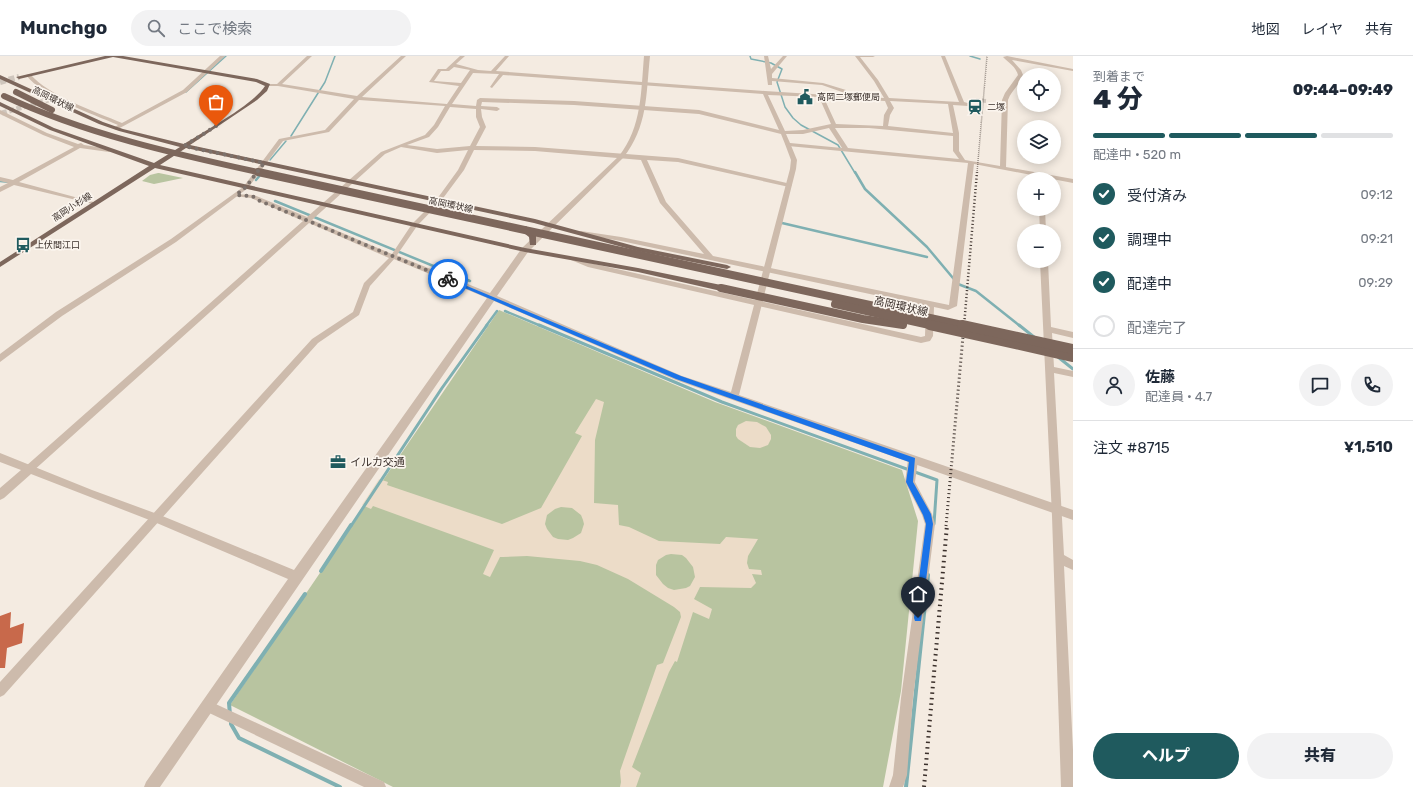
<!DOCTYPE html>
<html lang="ja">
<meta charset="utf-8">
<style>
body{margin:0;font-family:Rubik,"Noto Sans JP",sans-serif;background:#f2f2f3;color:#1f2937;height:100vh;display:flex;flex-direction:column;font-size:15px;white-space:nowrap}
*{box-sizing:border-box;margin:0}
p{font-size:13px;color:#747a83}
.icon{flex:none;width:22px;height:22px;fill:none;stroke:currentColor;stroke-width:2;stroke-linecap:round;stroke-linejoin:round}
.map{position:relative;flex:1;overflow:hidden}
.panel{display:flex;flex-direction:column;background:#fff;width:340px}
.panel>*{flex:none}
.tools{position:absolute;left:1017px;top:12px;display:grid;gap:8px}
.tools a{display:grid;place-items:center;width:44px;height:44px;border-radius:50%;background:#fff;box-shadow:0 2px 10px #0003;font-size:20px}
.pin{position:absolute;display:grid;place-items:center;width:34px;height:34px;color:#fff;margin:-41px -17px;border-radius:50% 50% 50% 0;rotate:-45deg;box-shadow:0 0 4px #0007}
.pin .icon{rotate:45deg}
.courier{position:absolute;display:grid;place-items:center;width:40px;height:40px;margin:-20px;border:3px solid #1a73e8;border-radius:50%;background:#fff;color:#222;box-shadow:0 1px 5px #0007}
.summary em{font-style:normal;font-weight:800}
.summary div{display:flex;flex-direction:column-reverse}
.summary{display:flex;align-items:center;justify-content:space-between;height:68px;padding:0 20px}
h1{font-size:26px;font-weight:800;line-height:30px}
.bar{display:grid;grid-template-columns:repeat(4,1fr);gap:6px 4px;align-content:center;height:48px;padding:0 20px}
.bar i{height:5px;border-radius:3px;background:#e0e1e3}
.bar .on{background:#1f5a5e}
.bar p{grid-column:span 4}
.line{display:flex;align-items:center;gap:10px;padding:0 20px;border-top:1px solid #e0e1e3}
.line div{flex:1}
.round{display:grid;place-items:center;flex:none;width:42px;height:42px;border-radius:21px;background:#f2f2f3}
ol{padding:0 20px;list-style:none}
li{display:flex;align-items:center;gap:12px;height:44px}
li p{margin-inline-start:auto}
li .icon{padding:4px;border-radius:50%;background:#1f5a5e;color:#fff;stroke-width:4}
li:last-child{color:#747a83}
li i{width:22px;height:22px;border:2px solid #e0e1e3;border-radius:50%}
.action{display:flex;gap:8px;margin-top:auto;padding:8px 20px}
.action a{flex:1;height:46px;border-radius:24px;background:#1f5a5e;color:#fff;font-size:16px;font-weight:800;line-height:46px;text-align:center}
.action a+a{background:#f2f2f3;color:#1f2937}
header{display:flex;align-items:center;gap:24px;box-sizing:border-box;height:56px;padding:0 20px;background:#fff;border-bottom:1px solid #e0e1e3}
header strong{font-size:19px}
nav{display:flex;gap:22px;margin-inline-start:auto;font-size:14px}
.search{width:280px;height:36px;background:#f2f2f3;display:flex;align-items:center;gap:10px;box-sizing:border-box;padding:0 14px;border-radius:22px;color:#747a83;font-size:15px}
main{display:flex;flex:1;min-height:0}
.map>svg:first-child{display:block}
</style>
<header>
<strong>Munchgo</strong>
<div class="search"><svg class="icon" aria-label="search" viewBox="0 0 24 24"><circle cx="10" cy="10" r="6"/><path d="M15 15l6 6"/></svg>ここで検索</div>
<nav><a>地図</a><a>レイヤ</a><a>共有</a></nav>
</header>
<main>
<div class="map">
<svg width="1073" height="731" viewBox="0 0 1073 731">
<rect width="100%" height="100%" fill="#f4ebe1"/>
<g fill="#b8c4a0">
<path d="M158 117H159L183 122 154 128 142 125 150 119Z"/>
<path d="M499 254 715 346 902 414 918 465 901 635 883 731H393L230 649Z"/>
</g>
<g fill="#ecdcc8" fill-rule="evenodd">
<path d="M596 343 604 346 595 384 594 447 618 449 619 469 629 471 659 485 720 488 726 481 758 483 748 500 747 507 749 513 761 514 762 519 752 518 756 527 751 532 700 531 694 543 712 553 709 563 693 556 677 606 675 605 669 616 632 711 641 717 636 731H620L621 726 620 715 657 609 663 607 681 561 680 556 674 551 628 523 597 509 580 505 527 500 503 501H500L490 521 483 518 494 494 373 450 371 453 362 449 379 423 388 426 387 429 502 468 541 452 582 380 575 377ZM561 451 572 452 581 459 583 464 584 468 581 477 573 482 568 484 558 483 553 481 547 473 545 468 547 459 555 453ZM671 498 682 499 686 502 693 511 695 521 690 530 686 532 674 534 668 532 663 528 656 519V509L658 504 666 499Z"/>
<path d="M746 365 757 366 766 371 771 379V383L768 389 760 392 750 391 738 383 736 380V373L738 369Z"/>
</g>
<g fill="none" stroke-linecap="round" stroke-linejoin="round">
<g stroke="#7fb0b2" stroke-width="1.5">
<path d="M750 0 751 3 771 7 782 13 777 26 785 51 793 62 801 69 838 89 855 117"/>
<path d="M970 0 980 3"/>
<path d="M186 36 226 0"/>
<path d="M291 80 325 26 335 0"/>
<path d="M270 104 286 85"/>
</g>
<g stroke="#7fb0b2" stroke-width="2.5">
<path d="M855 116 865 133 927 191 958 228 976 235 1020 270"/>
<path d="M256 124 261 118"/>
<path d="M0 125 10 126"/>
<path d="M275 145 470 225"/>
<path d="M782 167 927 201"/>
<path d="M505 255 541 270"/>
<path d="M486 270 497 255"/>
</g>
<g stroke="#7fb0b2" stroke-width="3">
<path d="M539 269 722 346 937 424 934 468"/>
<path d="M1019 269 1034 281"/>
<path d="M1058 301 1073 313"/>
<path d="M351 470 442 332 487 269"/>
</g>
<g stroke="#7fb0b2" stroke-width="4">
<path d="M321 515 351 469"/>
<path d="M230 659 229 647 305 538"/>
<path d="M231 664V668L239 682 340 731"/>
<path d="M906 731 928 519"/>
</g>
</g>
<path fill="#c8694b" d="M11 556 10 572 24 567 22 587 7 592 5 612H0V560Z"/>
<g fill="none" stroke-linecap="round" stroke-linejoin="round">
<path stroke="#cfc6bd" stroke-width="4" stroke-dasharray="4 2" stroke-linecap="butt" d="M976 44 987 45"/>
<path stroke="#cfc6bd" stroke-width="5" stroke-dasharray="5 2.5" stroke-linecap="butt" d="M2 57 59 41"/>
<path stroke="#cfc6bd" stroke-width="6" stroke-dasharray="6 3" stroke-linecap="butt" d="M0 26 19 21"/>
<g fill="#cdbbac" fill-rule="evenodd">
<path d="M220 0H225L187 36 116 74 113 72 118 69C91 57 44 42 26 19L30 18C49 40 94 55 122 67L183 34Z"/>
<path d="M307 0H312L282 28 357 40 401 0H406L362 41 447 48 459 30 429 26 438 13H446L460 0H465L456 8 478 14 491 15 505 0H509L496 15 765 35 843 40 842 36 822 29 772 25V29H768L764 0H768L771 13 783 0H787L772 18V22L823 27 846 34 848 40 884 42 874 25 855 0H875L873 1H860L878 24 889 42 959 46 941 0H945L964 46 971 48 968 50 953 49 959 77V95L965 104 1000 110 1002 44 1005 37 1018 19C1016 11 1009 7 1003 1L1007 0 1073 13V15L1012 4 1021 14 1023 19C1020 29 1011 35 1008 44L1006 111 1073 123V127L974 108 957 250 948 254 934 251 933 280 930 285 921 287 588 211 571 204V202L573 201 590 207 921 281 925 280 926 250 621 185 579 178V176L581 175 621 181 704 198 660 147 641 104 535 95 474 94 464 114 441 145 417 170 395 202 370 230 359 259 318 287 4 639 0 641V626L312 283 353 256 364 227 389 202 309 167 32 416 29 417 26 416 24 413 26 410 303 165 251 142 234 140V138L254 139 307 161 381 96 425 79 434 69 445 50 359 44 329 76 283 85 248 132H244V130L279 83 325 74 354 43 278 30H266V28H277ZM454 11 470 14 461 27 434 25 441 15H449ZM473 17 499 18 490 31 492 32 503 19 763 38 779 74 699 54 574 45 480 42 477 44 476 50 452 48ZM768 39 819 41 831 68 803 74 785 75ZM824 42 885 45 888 52 884 59 883 70 836 68ZM890 45 948 48 953 77 888 70 890 59 894 52ZM482 46 574 49 699 58 781 78 785 88 788 90 968 107 949 249 713 200 666 146 647 104 678 106 789 131 792 129 791 128 678 102 535 91 476 90 486 71 482 61 481 53 497 55 500 53 497 51 481 50ZM450 51 476 53V61L480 71 470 90 437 93 407 89 429 81 438 71ZM829 72 842 92 790 87 786 78H803ZM835 72H869L953 80V95L959 103 848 92ZM401 91 437 97 468 94 458 114 437 143 412 168 392 198 312 164 385 98Z"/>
<path d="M0 54 47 77 78 88 81 87 84 89 111 93 112 94 109 96 80 92 19 126 97 147V149L14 129 0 136V131L8 127 0 125V121L13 124 74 91 43 79 0 58Z"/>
<path d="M1039 153H1045L1046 175H1040Z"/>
<path d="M1040 205H1048L1051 271 1073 276V282L1052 277 1054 311 1073 315V321L1054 317 1064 499 1073 504V514L1064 510 1073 694V731H1061L1052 460Z"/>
<path d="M913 400 916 401 918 404 915 426 932 458 935 468 913 642 907 719 903 731H889L893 719 901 642 925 468 922 459 905 426 908 404 910 401Z"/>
<path d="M207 644 384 726 386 731H364L203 654 201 650 203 646Z"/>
</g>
<g fill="#cdbbac" fill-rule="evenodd">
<path d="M644 0H650C646 38 648 71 623 102L528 196 497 240 682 320 731 336 790 113 791 104 785 88 790 87 797 104 796 113 739 339 1073 454V464L676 324 494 245 160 731H144L146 726 288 523 152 465 31 418 4 442 0 444V432L21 414 0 406V397L92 434 160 459 294 514 487 242 389 201 390 199H396L490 237 522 192 619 100C642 71 641 35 644 0Z"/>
<path d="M246 129 248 130V132L176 186 62 260 0 306V298L56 256 171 183Z"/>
</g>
<g fill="#7d675c" fill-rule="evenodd">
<path d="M105 0H123L257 23 270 28 267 35 257 44 190 89 535 163 638 191 727 209 731 211 727 213 637 195 534 167 186 92 160 109 525 192 638 212 721 229 725 232 721 235 638 216 525 196 155 112 0 211V206L149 110 50 74 0 50V46L54 72 154 107 180 91 119 75 99 68 0 23V19L103 66 123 73 184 88C203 76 254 48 265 30L256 26 113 1 19 23 16 21Z"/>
<path d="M520 170H526L536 178V189H530L529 181 520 174Z"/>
</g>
<path stroke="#3b302b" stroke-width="1.5" stroke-dasharray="0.5 1.5" stroke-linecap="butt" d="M977 117 987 0"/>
<path stroke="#3b302b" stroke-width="2.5" stroke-dasharray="1 2.5" stroke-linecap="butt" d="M964 270 977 116"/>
<path stroke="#3b302b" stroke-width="3" stroke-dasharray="1 3" stroke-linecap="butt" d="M946 470 964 269"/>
<path stroke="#3b302b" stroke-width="4" stroke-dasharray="1.5 4" stroke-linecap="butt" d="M924 731 947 469"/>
<g stroke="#7d675c" stroke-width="6">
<path d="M16 36 52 54"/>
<path d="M4 40C85 78 175 98 262 117"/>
</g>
<g stroke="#7d675c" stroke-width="8">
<path d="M258 116 967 270"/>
<path d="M721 232 863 263 903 269"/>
<path d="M835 248 934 270"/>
</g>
<g stroke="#7d675c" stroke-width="10">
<path d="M930 269 1073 301"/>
<path d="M962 269 1073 293"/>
</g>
</g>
<path fill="#1a73e8" d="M448 222 681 320 915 402 913 426 931 458 933 468 921 565H915L914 562 926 468 923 459 906 426 909 406 676 323 446 224 445 223Z"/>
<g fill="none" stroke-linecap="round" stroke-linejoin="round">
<path stroke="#7c716b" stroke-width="4" stroke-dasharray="0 7.2" d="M216 70 184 90 264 107 246 131 236 139 252 140 260 145 448 223"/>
</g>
<defs>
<symbol id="civic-bare" viewBox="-9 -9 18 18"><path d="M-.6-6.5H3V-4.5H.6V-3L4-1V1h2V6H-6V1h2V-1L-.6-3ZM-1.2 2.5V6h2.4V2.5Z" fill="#1f5a5e" stroke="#fbf5ee" stroke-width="2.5" paint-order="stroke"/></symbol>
<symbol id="station-bare" viewBox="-9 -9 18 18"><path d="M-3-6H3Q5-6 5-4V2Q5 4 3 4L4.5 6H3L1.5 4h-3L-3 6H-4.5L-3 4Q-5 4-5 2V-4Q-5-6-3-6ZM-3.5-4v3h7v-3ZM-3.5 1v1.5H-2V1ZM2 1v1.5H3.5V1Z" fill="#1f5a5e" stroke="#fbf5ee" stroke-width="2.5" paint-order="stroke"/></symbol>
<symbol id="bus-bare" viewBox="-9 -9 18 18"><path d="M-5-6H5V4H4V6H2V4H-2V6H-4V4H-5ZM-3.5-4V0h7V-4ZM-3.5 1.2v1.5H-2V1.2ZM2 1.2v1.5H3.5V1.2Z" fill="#1f5a5e" stroke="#fbf5ee" stroke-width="2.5" paint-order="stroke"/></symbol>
<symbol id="office-bare" viewBox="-9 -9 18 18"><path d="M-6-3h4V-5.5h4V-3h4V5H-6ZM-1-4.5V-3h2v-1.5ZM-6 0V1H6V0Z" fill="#1f5a5e" stroke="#fbf5ee" stroke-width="2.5" paint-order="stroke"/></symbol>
</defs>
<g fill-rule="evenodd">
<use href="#civic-bare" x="794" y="30" width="22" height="22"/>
<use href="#station-bare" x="964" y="40" width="22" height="22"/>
<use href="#bus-bare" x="12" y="178" width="22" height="22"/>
<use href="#office-bare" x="327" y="395" width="22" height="22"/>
</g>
<g text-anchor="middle" stroke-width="3.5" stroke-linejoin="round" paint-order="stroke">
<g font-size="9" fill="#3b302b" stroke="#fbf5ee" text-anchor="start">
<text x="817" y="44">高岡二塚郵便局</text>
<text x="987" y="54">二塚</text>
<text x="35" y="192">上伏間江口</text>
</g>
<g font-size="9" fill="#3b302b" stroke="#fbf5ee">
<text transform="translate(53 43) rotate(26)" y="3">高岡環状線</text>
<text transform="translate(451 149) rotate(12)" y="3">高岡環状線</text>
<text transform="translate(72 151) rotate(-33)" y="3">高岡小杉線</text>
</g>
<g font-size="11" fill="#3b302b" stroke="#fbf5ee">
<text transform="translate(901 250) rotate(13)" y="4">高岡環状線</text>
</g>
<g font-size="11" fill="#3b302b" stroke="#fbf5ee" text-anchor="start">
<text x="350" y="410">イルカ交通</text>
</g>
</g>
</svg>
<div class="tools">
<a><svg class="icon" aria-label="locate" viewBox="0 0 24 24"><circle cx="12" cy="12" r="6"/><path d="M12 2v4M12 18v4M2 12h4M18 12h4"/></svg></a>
<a><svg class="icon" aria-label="layers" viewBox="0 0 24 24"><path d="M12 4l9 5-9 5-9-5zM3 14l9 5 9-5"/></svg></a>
<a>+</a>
<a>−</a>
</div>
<div class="pin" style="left:216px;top:70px;background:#ea580c"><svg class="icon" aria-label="bag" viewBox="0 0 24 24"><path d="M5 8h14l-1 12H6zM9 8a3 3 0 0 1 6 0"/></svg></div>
<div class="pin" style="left:918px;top:562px;background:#1f2937"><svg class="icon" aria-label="home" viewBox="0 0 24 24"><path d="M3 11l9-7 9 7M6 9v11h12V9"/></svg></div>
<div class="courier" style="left:448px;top:223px"><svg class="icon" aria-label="bike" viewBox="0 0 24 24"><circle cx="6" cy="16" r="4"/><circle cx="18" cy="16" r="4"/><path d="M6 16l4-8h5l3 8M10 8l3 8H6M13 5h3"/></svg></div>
</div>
<section class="panel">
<div class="summary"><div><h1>4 分</h1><p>到着まで</p></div><em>09:44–09:49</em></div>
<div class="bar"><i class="on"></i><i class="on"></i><i class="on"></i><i></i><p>配達中 · 520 m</p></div>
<ol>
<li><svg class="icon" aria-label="check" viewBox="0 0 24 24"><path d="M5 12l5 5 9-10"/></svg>受付済み<p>09:12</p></li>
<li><svg class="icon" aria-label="check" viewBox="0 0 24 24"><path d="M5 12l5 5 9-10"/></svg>調理中<p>09:21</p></li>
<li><svg class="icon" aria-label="check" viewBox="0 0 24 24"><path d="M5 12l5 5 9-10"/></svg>配達中<p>09:29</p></li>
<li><i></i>配達完了</li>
</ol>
<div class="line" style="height:72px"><a class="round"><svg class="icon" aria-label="person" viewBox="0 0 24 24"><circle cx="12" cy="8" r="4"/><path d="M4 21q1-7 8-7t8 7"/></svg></a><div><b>佐藤</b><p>配達員 · 4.7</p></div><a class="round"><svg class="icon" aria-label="chat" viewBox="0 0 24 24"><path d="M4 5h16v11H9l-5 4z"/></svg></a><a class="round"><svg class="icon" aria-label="phone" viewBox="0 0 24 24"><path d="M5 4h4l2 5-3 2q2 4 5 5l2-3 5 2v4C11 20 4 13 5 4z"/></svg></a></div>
<div class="line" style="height:52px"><div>注文 #8715</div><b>¥1,510</b></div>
<div class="action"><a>ヘルプ</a><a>共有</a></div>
</section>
</main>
